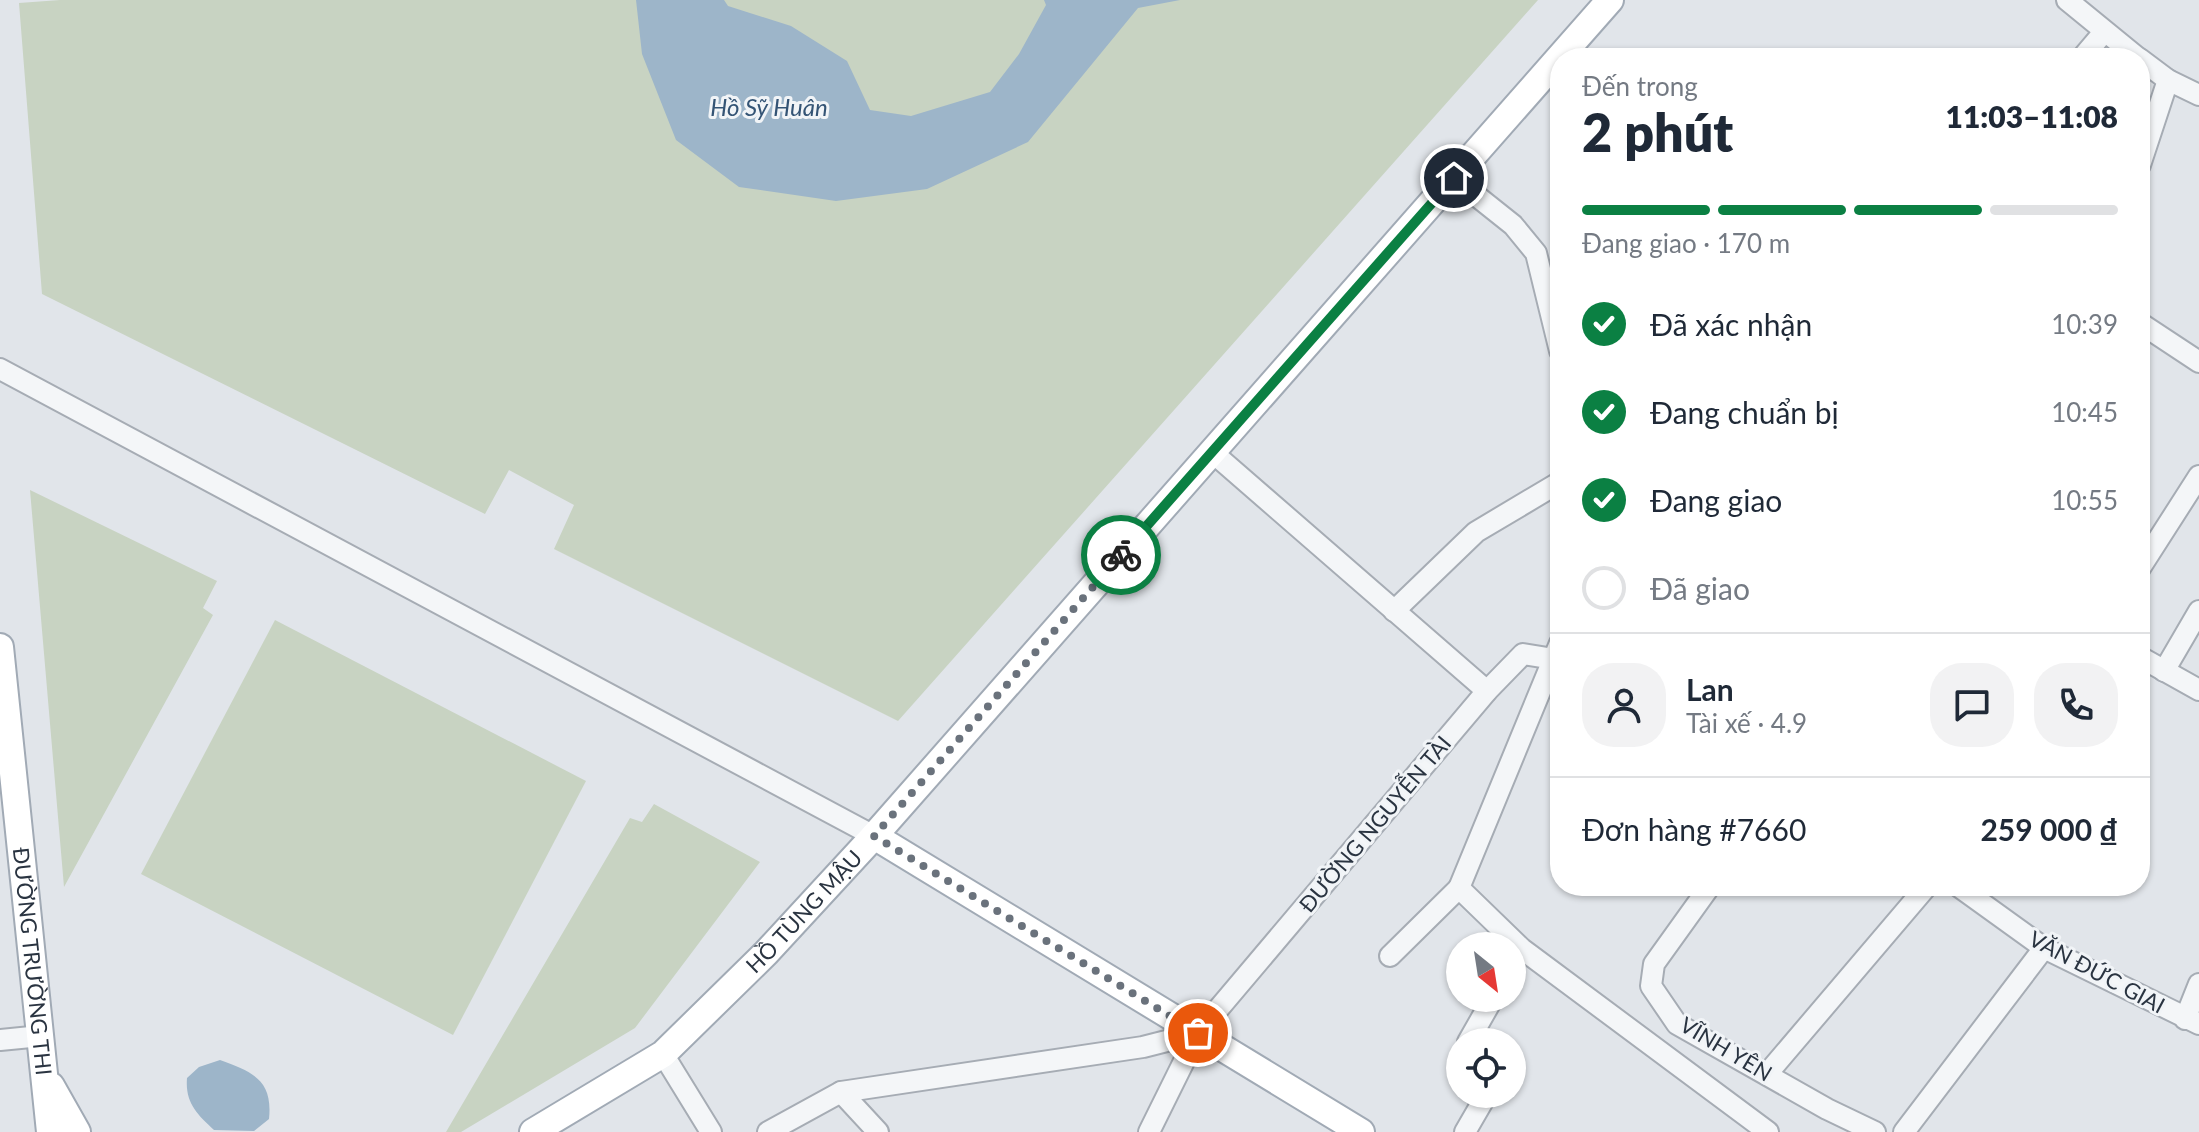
<!DOCTYPE html>
<html lang="vi">
<meta charset="utf-8">
<style>
body{margin:0;font-family:Lato,sans-serif;background:#f2f2f3;color:#1f2937;height:100vh;display:flex;flex-direction:column;font-size:30px;white-space:nowrap}
*{box-sizing:border-box;margin:0}
p{font-size:26px;color:#747a83}
.icon{flex:none;width:44px;height:44px;fill:none;stroke:currentColor;stroke-width:2;stroke-linecap:round;stroke-linejoin:round}
.map{position:relative;flex:1;overflow:hidden}
.side{position:absolute;left:1550px;top:48px;width:600px;height:848px;display:flex;flex-direction:column;background:#fff;border-radius:32px;box-shadow:0 2px 6px #0004}
.side>*{flex:none}
.needle{width:52px;rotate:150deg}
.controls{position:absolute;left:1446px;top:932px;display:grid;gap:16px}
.controls a{display:grid;place-items:center;width:80px;height:80px;border-radius:50%;background:#fff;box-shadow:0 2px 6px #0004;font-size:40px}
.pin{position:absolute;display:grid;place-items:center;width:68px;height:68px;color:#fff;margin:-34px;border:4px solid #fff;border-radius:50%;box-shadow:0 2px 8px #0007}
.courier{position:absolute;display:grid;place-items:center;width:80px;height:80px;margin:-40px;border:6px solid #0b8043;border-radius:50%;background:#fff;color:#222;box-shadow:0 2px 10px #0007}
.head em{font-style:normal;font-weight:800}
.head div{display:flex;flex-direction:column-reverse}
.head{display:flex;align-items:center;justify-content:space-between;height:136px;padding:0 32px}
h1{font-size:52px;font-weight:800;line-height:60px}
.bar{display:grid;grid-template-columns:repeat(4,1fr);gap:12px 8px;align-content:center;height:96px;padding:0 32px}
.bar i{height:10px;border-radius:6px;background:#e0e1e3}
.bar .on{background:#0b8043}
.bar p{grid-column:span 4}
.line{display:flex;align-items:center;gap:20px;padding:0 32px;border-top:2px solid #e0e1e3}
.line div{flex:1}
.round{display:grid;place-items:center;flex:none;width:84px;height:84px;border-radius:32px;background:#f2f2f3}
ol{padding:0 32px;list-style:none}
li{display:flex;align-items:center;gap:24px;height:88px}
li p{margin-inline-start:auto}
li .icon{padding:8px;border-radius:50%;background:#0b8043;color:#fff;stroke-width:4}
li:last-child{color:#747a83}
li i{width:44px;height:44px;border:4px solid #e0e1e3;border-radius:50%}
.map>svg:first-child{display:block}
</style>
<div class="map">
<svg width="2199" height="1132" viewBox="0 0 2199 1132">
<rect width="100%" height="100%" fill="#e1e5ea"/>
<g fill="#c8d3c2">
<path d="M60 0H1538L898 721 554 549 574 505 509 470 485 514 42 294 19 3Z"/>
<path d="M30 490 217 581 203 608 213 615 64 887Z"/>
<path d="M275 620 586 781 453 1035 141 874Z"/>
<path d="M654 804 760 862 635 1028 461 1132H446L630 818 642 822Z"/>
</g>
<g fill="#9db5c9">
<path d="M636 0H724L728 6 791 26 847 61 870 110 911 116 990 92 1019 54 1046 5 1044 0H1180L1138 8 1028 142 927 189 836 201 739 187 676 140 642 54Z"/>
<path d="M220 1060C253 1072 273 1080 269 1119L254 1131 214 1130C197 1114 185 1103 187 1078L199 1067Z"/>
</g>
<g fill="none" stroke-linecap="round" stroke-linejoin="round">
<defs>
<g id="minor">
<path d="M2067 0 2138 58"/>
<path d="M2082 58 2104 32"/>
<path d="M2140 59 2168 80 2199 95"/>
<path d="M2140 165 2168 80"/>
<path d="M1454 178 1513 225 1536 253 1560 351"/>
<path d="M2140 323 2199 362"/>
<path d="M0 369 874 836"/>
<path d="M1212 452 1487 691"/>
<path d="M2140 568 2199 476"/>
<path d="M1394 611 1476 532 1560 482"/>
<path d="M1560 643 1459 888 1522 949 1768 1132"/>
<path d="M2140 657 2199 690"/>
<path d="M2164 671 2199 611"/>
<path d="M1710 886 1654 964 1651 986 1677 1024 1827 1109 1875 1132"/>
<path d="M1958 886 2044 948 2199 1024"/>
<path d="M1390 956 1459 888"/>
<path d="M2185 1019 2199 984"/>
<path d="M0 1040 41 1036"/>
<path d="M1468 1042 1493 998"/>
<path d="M663 1054 711 1132"/>
<path d="M1767 1074 1927 886"/>
<path d="M841 1092 878 1132"/>
<path d="M768 1132 841 1092 1143 1047 1198 1033"/>
<path d="M1149 1132 1198 1033 1487 691 1523 654 1560 660"/>
<path d="M1465 1132 1487 1094"/>
<path d="M1904 1132 2044 948"/>
</g>
<g id="major">
<path id="s1" d="M0 647 50 1132"/>
<path d="M874 836 1361 1132"/>
<path d="M51 1086 77 1132"/>
<path id="s2" d="M533 1132 663 1054 766 953 874 836 1610 0"/>
</g>
</defs>
<use href="#minor" stroke="#a6acb4" stroke-width="24"/>
<use href="#major" stroke="#a1aab5" stroke-width="30"/>
<use href="#minor" stroke="#f4f6f8" stroke-width="20"/>
<use href="#major" stroke="#fff" stroke-width="26"/>
</g>
<g fill="none" stroke-linecap="round" stroke-linejoin="round">
<path stroke="#6a727c" stroke-width="8" stroke-dasharray="0 14.4" d="M1121 555 874 836 1198 1033"/>
<path stroke="#0b8043" stroke-width="10" d="M1121 555 1454 178"/>
</g>
<g text-anchor="middle" stroke-width="6" stroke-linejoin="round" paint-order="stroke">
<g font-size="22" fill="#2a3441" stroke="#f1f4f7">
<text transform="translate(1375 824) rotate(-50)" y="8">ĐƯỜNG NGUYỄN TÀI</text>
<text dy="8" stroke="none"><textPath href="#s2" startOffset="352">HỒ TÙNG MẬU</textPath></text>
<text dy="8" stroke="none"><textPath href="#s1" startOffset="316">ĐƯỜNG TRƯỜNG THI</textPath></text>
<text transform="translate(2097 972) rotate(28)" y="8">VĂN ĐỨC GIAI</text>
<text transform="translate(1726 1049) rotate(31)" y="8">VĨNH YÊN</text>
</g>
<g font-size="24" font-style="italic" fill="#345475" stroke="#f1f4f7">
<text x="769" y="116">Hồ Sỹ Huân</text>
</g>
</g>
</svg>
<div class="controls">
<a><svg class="needle" viewBox="-14 -14 28 28"><path d="M0-13l5 13h-10z" fill="#e53935"/><path d="M0 13l5-13h-10z" fill="#747a83"/></svg></a>
<a><svg class="icon" aria-label="locate" viewBox="0 0 24 24"><circle cx="12" cy="12" r="6"/><path d="M12 2v4M12 18v4M2 12h4M18 12h4"/></svg></a>
</div>
<div class="pin" style="left:1198px;top:1033px;background:#ea580c"><svg class="icon" aria-label="bag" viewBox="0 0 24 24"><path d="M5 8h14l-1 12H6zM9 8a3 3 0 0 1 6 0"/></svg></div>
<div class="pin" style="left:1454px;top:178px;background:#1f2937"><svg class="icon" aria-label="home" viewBox="0 0 24 24"><path d="M3 11l9-7 9 7M6 9v11h12V9"/></svg></div>
<div class="courier" style="left:1121px;top:555px"><svg class="icon" aria-label="bike" viewBox="0 0 24 24"><circle cx="6" cy="16" r="4"/><circle cx="18" cy="16" r="4"/><path d="M6 16l4-8h5l3 8M10 8l3 8H6M13 5h3"/></svg></div>
<section class="side">
<div class="head"><div><h1>2 phút</h1><p>Đến trong</p></div><em>11:03–11:08</em></div>
<div class="bar"><i class="on"></i><i class="on"></i><i class="on"></i><i></i><p>Đang giao · 170 m</p></div>
<ol>
<li><svg class="icon" aria-label="check" viewBox="0 0 24 24"><path d="M5 12l5 5 9-10"/></svg>Đã xác nhận<p>10:39</p></li>
<li><svg class="icon" aria-label="check" viewBox="0 0 24 24"><path d="M5 12l5 5 9-10"/></svg>Đang chuẩn bị<p>10:45</p></li>
<li><svg class="icon" aria-label="check" viewBox="0 0 24 24"><path d="M5 12l5 5 9-10"/></svg>Đang giao<p>10:55</p></li>
<li><i></i>Đã giao</li>
</ol>
<div class="line" style="height:144px"><a class="round"><svg class="icon" aria-label="person" viewBox="0 0 24 24"><circle cx="12" cy="8" r="4"/><path d="M4 21q1-7 8-7t8 7"/></svg></a><div><b>Lan</b><p>Tài xế · 4.9</p></div><a class="round"><svg class="icon" aria-label="chat" viewBox="0 0 24 24"><path d="M4 5h16v11H9l-5 4z"/></svg></a><a class="round"><svg class="icon" aria-label="phone" viewBox="0 0 24 24"><path d="M5 4h4l2 5-3 2q2 4 5 5l2-3 5 2v4C11 20 4 13 5 4z"/></svg></a></div>
<div class="line" style="height:104px"><div>Đơn hàng #7660</div><b>259 000 ₫</b></div>
</section>
</div>
